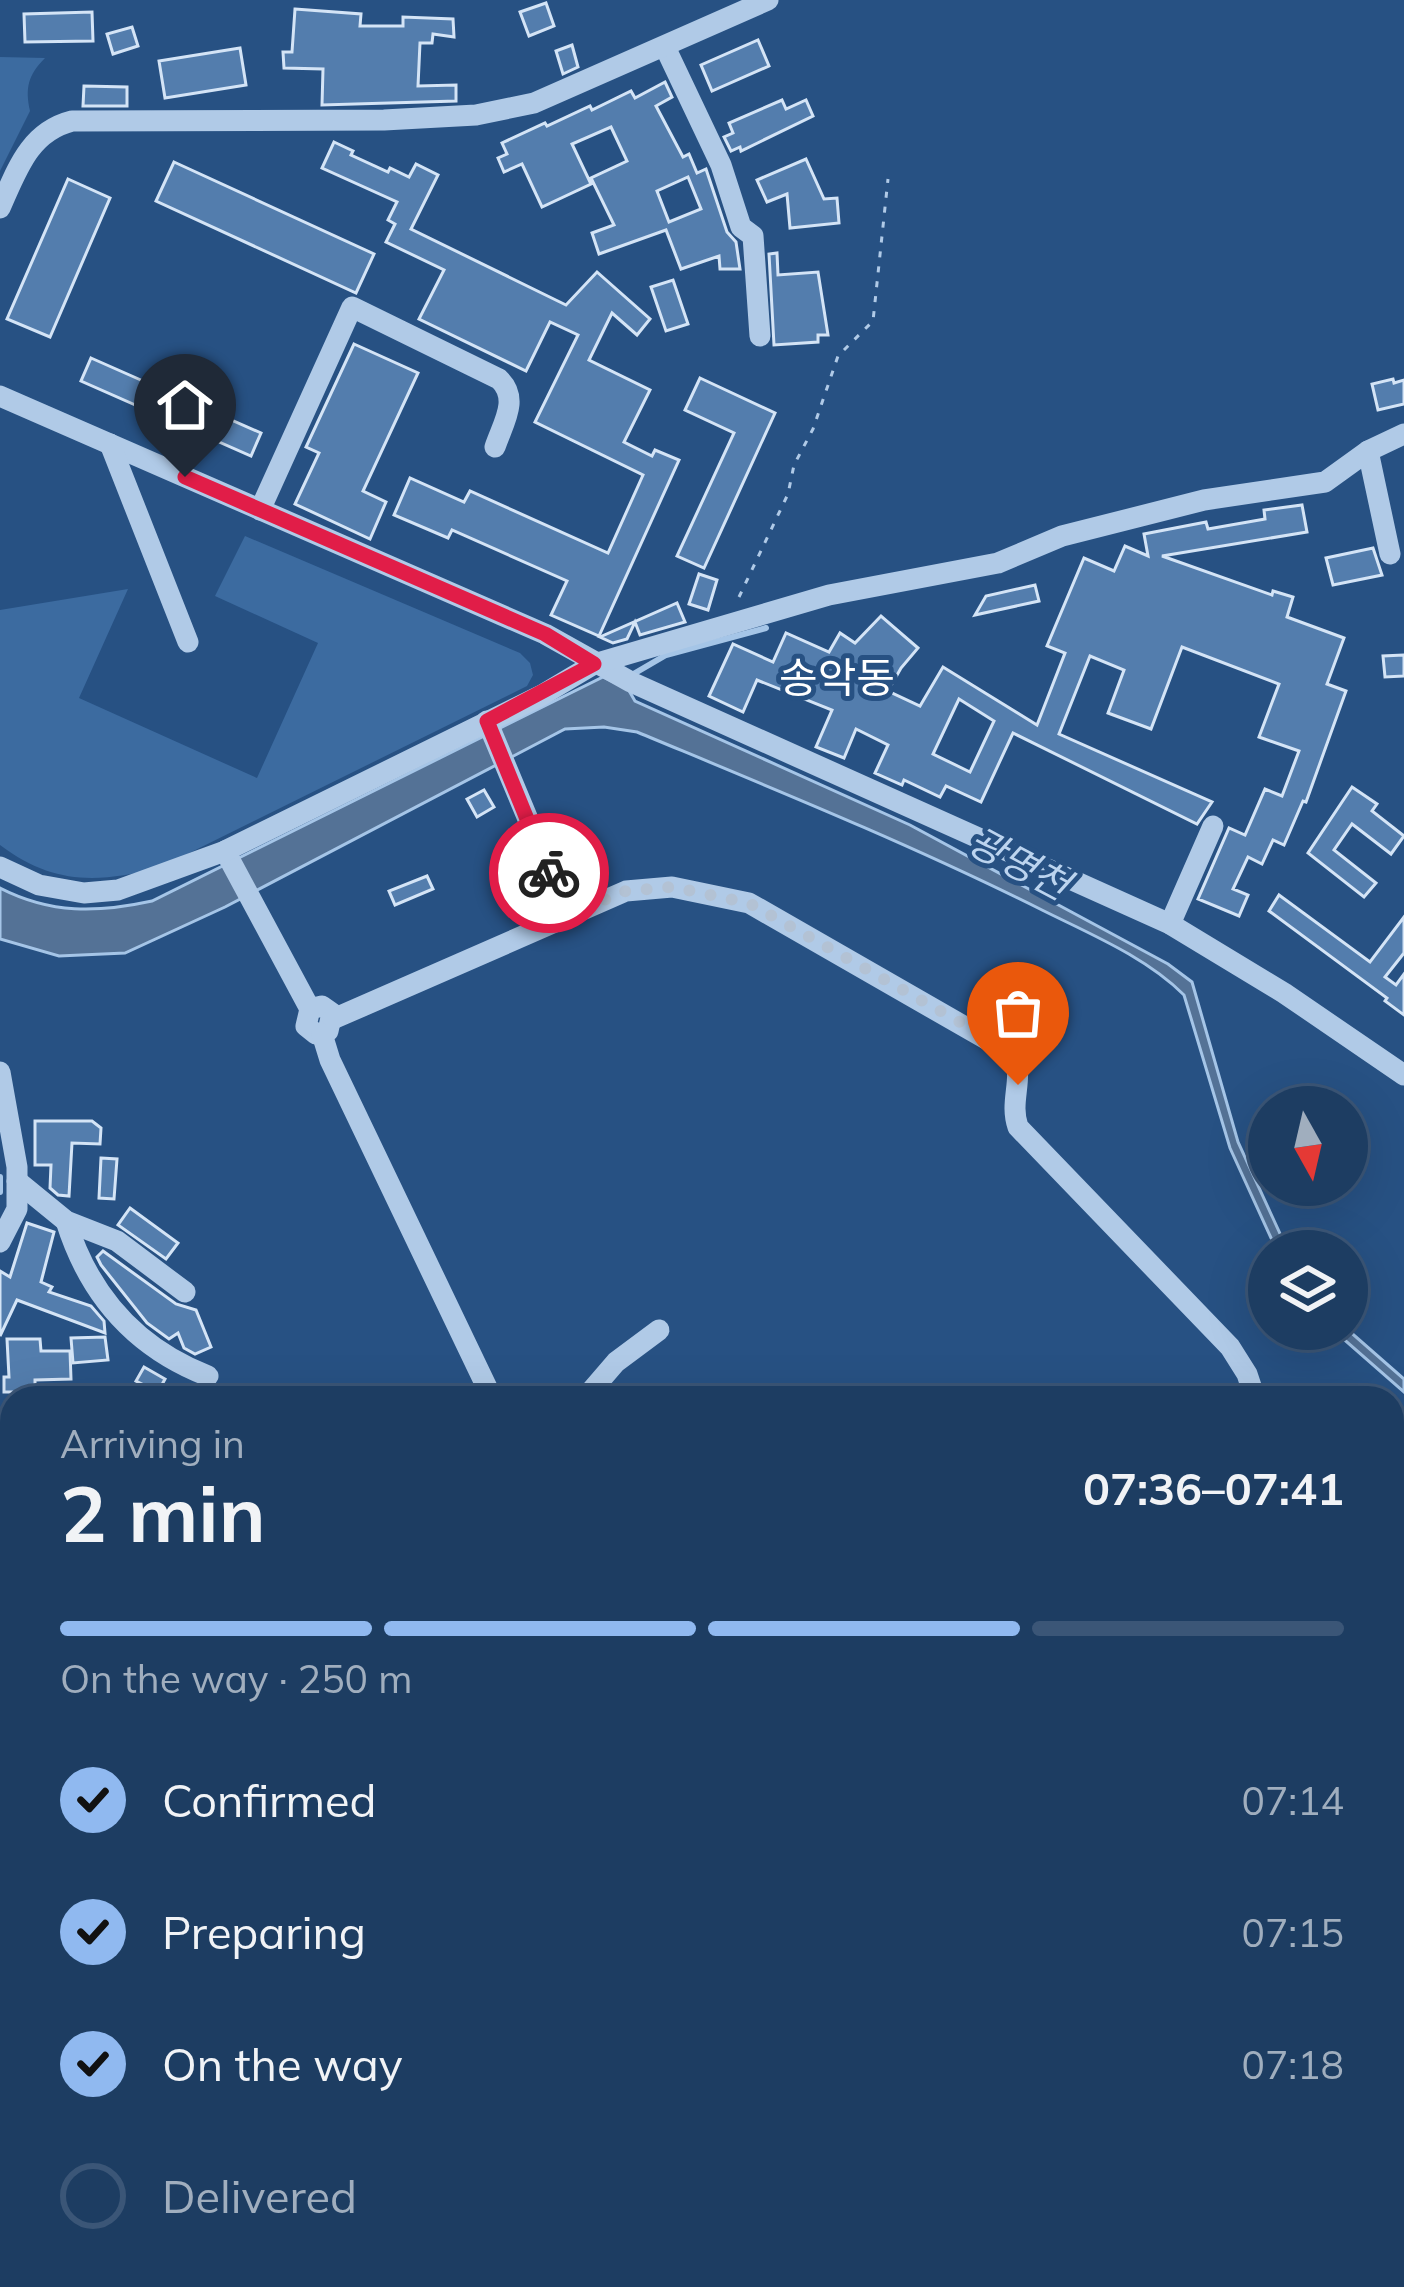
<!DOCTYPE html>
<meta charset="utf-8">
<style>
body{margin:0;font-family:Mulish,"Noto Sans KR",sans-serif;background:#2a486b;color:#f1f3f6;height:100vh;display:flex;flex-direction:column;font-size:45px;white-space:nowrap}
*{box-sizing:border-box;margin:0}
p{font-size:39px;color:#a0aebe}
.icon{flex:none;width:66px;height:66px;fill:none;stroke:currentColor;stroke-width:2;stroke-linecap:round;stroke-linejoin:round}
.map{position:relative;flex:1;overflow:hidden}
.drawer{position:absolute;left:0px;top:1386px;width:1404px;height:903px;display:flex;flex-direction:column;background:#1d3d62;border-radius:36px 36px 0 0;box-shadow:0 12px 48px #0002,0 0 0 3px #3b5677}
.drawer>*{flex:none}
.needle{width:78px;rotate:172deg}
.buttons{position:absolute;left:1248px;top:1086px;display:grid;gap:24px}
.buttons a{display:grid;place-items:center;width:120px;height:120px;border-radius:50%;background:#1d3d62;box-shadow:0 12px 48px #0002,0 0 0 3px #3b5677;font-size:60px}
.pin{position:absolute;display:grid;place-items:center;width:102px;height:102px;color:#fff;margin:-123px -51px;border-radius:50% 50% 50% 0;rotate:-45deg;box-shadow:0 0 12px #0007}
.pin .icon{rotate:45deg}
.courier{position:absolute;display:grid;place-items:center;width:120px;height:120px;margin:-60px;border:9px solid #e11d48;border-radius:50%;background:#fff;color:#222;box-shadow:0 3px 15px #0007}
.summary em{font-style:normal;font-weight:700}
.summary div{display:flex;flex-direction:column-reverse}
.summary{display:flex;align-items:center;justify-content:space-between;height:204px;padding:0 60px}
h1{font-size:78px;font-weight:700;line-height:90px}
.bar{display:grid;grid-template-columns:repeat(4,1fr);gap:18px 12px;align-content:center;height:144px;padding:0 60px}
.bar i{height:15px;border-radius:9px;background:#3b5677}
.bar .current{background:#90b9f0}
.bar p{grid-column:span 4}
ol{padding:0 60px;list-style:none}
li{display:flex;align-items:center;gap:36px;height:132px}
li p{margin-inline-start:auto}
li .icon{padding:12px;border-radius:50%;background:#90b9f0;color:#111;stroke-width:4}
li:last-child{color:#a0aebe}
li i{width:66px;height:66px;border:6px solid #3b5677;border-radius:50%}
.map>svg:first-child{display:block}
</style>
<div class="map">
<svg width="1404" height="2287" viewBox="0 0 1404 2287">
<rect width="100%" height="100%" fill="#275183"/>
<g fill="#3c6ba0">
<path d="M0 57 45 58C28 75 25 88 30 111L0 171Z"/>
<path d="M245 536 520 653 530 663 533 675 527 686 159 868C97 883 53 885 0 845V610L128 589 79 698 257 778 318 643 215 596Z"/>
</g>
<g fill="#547296" stroke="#a5c5e7" stroke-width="3">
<path d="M603 677 628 689 635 701 910 825 1168 964 1192 982 1238 1142 1288 1251H1277L1230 1148 1184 995C1146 957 1090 934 1042 910 910 844 774 789 637 732L604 727 565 729 225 907 125 953 59 956 0 939V888C51 914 97 913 152 901Z"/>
<path d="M1332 1329H1347L1404 1379V1392Z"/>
</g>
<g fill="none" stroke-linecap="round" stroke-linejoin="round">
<g stroke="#a5c5e7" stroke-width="6">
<path d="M630 676 666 655 766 628"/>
<path d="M0 1177V1192"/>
</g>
</g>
<g fill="#537dad" stroke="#d4e4f6" stroke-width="3" fill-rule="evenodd">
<path d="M546 3 554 26 529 36 520 12Z"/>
<path d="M295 9 361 14 360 26H403V17L453 19 454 37 433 34 432 43H420L418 86 456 85V101L322 105 323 69 284 68 283 52H292Z"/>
<path d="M92 12 93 41 25 42 24 14Z"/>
<path d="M132 27 138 46 113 54 107 34Z"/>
<path d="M758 40 769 66 712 91 701 65Z"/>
<path d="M572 45 578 67 563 74 556 51Z"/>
<path d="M240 48 246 85 165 98 159 61Z"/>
<path d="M665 82 672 97 656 106 683 157 689 154 697 173 706 169 727 232 736 242 740 269H720L719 256 681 269 666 230 599 254 592 233 614 225 591 178 627 161 611 127 572 144 591 184 542 207 522 164 504 172 498 158 507 154 502 143 545 123 547 126 590 106 592 110 631 91 635 98ZM688 177 701 209 669 222 657 191Z"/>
<path d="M84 86 127 87V106H83Z"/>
<path d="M782 100 786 109 806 100 813 116 741 151 740 147 731 151 724 137 733 133 729 123Z"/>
<path d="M334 142 353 151 351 155 388 172 390 168 409 177 416 164 438 175 411 229 566 305 597 272 650 319 637 335 612 313 589 360 650 390 624 442 652 456 655 450 679 460 599 636 551 615 567 581 452 530 448 538 394 515 410 478 464 502 470 491 608 553 643 475 535 422 578 335 550 322 526 371 419 319 444 270 386 242 395 224 388 220 397 202 322 168Z"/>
<path d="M806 159 824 199 837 198 839 223 790 228 787 194 767 202 757 180Z"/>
<path d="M174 162 374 254 356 293 156 201Z"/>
<path d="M68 179 110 198 50 337 7 319Z"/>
<path d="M777 253 778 275 818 272 828 335H818V342L774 345 769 254Z"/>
<path d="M673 280 688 324 666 331 651 287Z"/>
<path d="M354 344 418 373 363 491 386 502 370 539 295 504 319 453 306 447Z"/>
<path d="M91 358 261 433 251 456 81 381Z"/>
<path d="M700 378 775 413 704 568 677 556 734 433 685 410Z"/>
<path d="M1393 379 1394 383 1404 380V404L1378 410 1372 384Z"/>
<path d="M1302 505 1307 532 1162 556 1272 595 1273 591 1293 597 1287 617 1344 638 1327 684 1346 691 1306 802 1303 801 1284 845 1273 840 1262 864 1248 857 1233 889 1248 895 1239 916 1198 899 1229 828 1245 835 1265 789 1282 796 1299 751 1259 737 1279 684 1182 647 1151 729 1108 713 1124 670 1090 656 1059 734 1212 802 1197 824 1013 733 981 802 946 786 940 797 904 780 902 785 875 773 888 745 856 729 844 758 816 747 832 710 757 680 743 712 709 696 733 644 773 662 786 633 829 652 840 633 855 643 881 616 918 648 901 668 888 691 920 706 943 667 1037 725 1065 653 1047 646 1084 558 1114 571 1125 546 1148 556 1144 534 1206 522 1208 529 1265 519 1264 510ZM959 699 994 721 970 772 933 754Z"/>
<path d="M1373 548 1382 575 1333 585 1326 558Z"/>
<path d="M699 574 717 580 708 610 689 604Z"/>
<path d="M1035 585 1039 601 975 615 986 596Z"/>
<path d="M677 603 685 622 640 635 635 622 627 639 613 643 600 637Z"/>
<path d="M1404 655V676L1385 677 1383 656Z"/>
<path d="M1352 787 1377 804 1372 811 1404 836 1391 854 1352 824 1334 850 1376 883 1364 897 1308 853Z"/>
<path d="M484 790 494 807 477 817 467 799Z"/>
<path d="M427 876 433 889 395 905 389 891Z"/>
<path d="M1279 895 1370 962 1404 917V953L1385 977 1396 985 1404 974V1015L1385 1001 1387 998 1269 911Z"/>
<path d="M35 1121H92L101 1128 100 1144 72 1143 69 1196 58 1195 50 1188 51 1165H35Z"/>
<path d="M101 1158 117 1159 114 1199 99 1198Z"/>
<path d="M130 1208 178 1243 166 1259 118 1225Z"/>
<path d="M27 1223 54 1232 41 1282 52 1287 49 1292 91 1306 104 1321 105 1333 17 1300 0 1336V1271L10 1277Z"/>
<path d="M103 1251 176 1304 196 1310 211 1347 195 1354 184 1348 178 1333 169 1339 147 1323 101 1265 97 1257Z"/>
<path d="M105 1337 108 1360 73 1363 71 1338Z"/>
<path d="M7 1339H40L41 1351H70L71 1379 35 1380V1392H4V1377H9Z"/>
<path d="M144 1367 165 1379 158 1392 136 1381Z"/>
</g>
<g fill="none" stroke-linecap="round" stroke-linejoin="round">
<path stroke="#b0cae7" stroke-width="3" stroke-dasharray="6 9" stroke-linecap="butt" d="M739 597 788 494 794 465 813 429 838 356 873 321 888 179"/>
<g stroke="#b0cae7" stroke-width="21">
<path d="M665 47 721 165 741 227 753 236 760 336"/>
<path d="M0 208C17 170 29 132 72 121L384 120 476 115 534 103 768 0"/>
<path d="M0 396 545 634 631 682 1170 924 1284 993 1404 1075"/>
<path d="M110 444 188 642"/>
<path d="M1368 451 1390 554"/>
<path d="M260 510 352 307 499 379C520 399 503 423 495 447"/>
<path d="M487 721 568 915"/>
<path d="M225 851 310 1009 306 1026 316 1034 328 1031 332 1013 322 1006 310 1009"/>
<path d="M0 867 39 885 84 893 118 890 225 851 542 695 594 664 829 595 998 563 1062 536 1204 500 1325 482 1368 451 1404 434"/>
<path d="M1170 924 1213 826"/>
<path d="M333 1019 626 891 672 887 749 903 1014 1055C1024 1080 1009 1101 1018 1127L1230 1347 1247 1374 1255 1398"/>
<path d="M322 1034 330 1060 492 1398"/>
<path d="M0 1072 17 1167V1209L0 1242"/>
<path d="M17 1181 66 1221 117 1241 185 1292"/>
<path d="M66 1221C89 1295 136 1348 208 1376"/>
<path d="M585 1398 616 1362 659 1330"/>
<path d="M0 1560 3 1586 0 1601"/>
<path d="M1392 1609 1404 1619"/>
<path d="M776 2287 777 2277"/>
</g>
</g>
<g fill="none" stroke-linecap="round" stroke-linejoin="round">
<path stroke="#b3c2d4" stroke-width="12" stroke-dasharray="0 21.6" d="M549 873 568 915 626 891 672 887 749 903 999 1044C1015 1056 1021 1065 1018 1085"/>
<path stroke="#e11d48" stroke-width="15" d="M185 477 545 634 594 664 487 721 549 873"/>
</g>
<g text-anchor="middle" stroke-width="10" stroke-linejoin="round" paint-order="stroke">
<g font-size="39" font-style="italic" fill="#bcd4ef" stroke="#275183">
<text transform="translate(1019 863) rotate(28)" y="14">광명천</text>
</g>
<g font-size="42" fill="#fff" stroke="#275183">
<text x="837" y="693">송악동</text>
</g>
</g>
</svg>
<div class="buttons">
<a><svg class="needle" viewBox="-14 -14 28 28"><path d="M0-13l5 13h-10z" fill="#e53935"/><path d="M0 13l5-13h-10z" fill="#a0aebe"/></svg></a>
<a><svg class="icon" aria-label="layers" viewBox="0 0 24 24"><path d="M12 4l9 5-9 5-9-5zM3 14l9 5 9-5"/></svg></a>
</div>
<div class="pin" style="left:1018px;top:1085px;background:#ea580c"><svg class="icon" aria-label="bag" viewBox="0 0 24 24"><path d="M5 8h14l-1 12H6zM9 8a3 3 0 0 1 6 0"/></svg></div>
<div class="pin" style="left:185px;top:477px;background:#1f2937"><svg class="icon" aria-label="home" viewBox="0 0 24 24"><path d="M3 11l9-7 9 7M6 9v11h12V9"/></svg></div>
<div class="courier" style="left:549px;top:873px"><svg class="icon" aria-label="bike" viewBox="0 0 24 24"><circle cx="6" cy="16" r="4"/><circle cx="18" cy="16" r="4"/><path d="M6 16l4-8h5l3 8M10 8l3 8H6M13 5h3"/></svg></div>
<section class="drawer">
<div class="summary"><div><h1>2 min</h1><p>Arriving in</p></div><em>07:36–07:41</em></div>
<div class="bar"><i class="current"></i><i class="current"></i><i class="current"></i><i></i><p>On the way · 250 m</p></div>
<ol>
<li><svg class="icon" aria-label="check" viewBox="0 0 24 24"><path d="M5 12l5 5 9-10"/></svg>Confirmed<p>07:14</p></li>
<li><svg class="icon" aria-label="check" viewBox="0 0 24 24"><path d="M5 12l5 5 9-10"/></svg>Preparing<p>07:15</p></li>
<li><svg class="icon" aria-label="check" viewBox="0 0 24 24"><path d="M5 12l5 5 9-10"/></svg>On the way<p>07:18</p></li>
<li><i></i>Delivered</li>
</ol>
</section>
</div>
